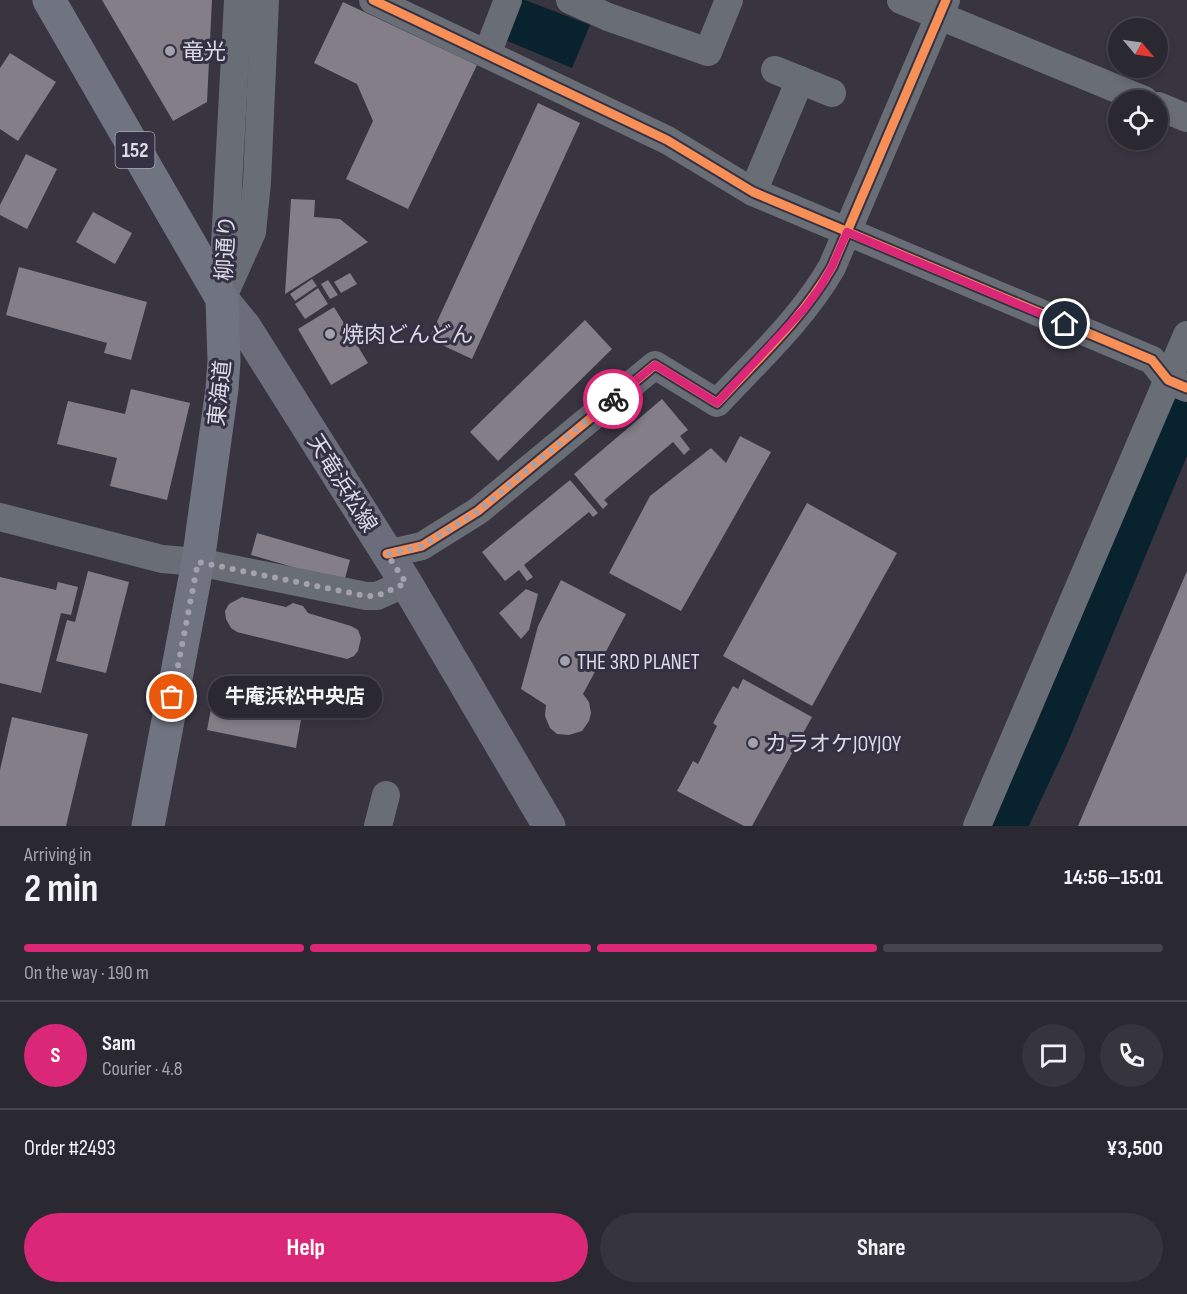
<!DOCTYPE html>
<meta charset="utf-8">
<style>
body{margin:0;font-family:"Sofia Sans Condensed","Noto Sans JP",sans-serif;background:#36343c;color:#f1f3f6;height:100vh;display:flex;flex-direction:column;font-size:22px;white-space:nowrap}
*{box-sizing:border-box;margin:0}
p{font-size:20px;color:#a5a6ab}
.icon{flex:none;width:33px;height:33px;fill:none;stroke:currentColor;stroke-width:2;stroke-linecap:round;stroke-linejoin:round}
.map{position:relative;height:826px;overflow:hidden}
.drawer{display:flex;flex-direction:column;background:#2a2830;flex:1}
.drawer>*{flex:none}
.needle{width:39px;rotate:119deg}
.tools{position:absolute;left:1108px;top:18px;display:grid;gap:12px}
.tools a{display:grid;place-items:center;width:60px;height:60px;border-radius:50%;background:#2a2830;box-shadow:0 3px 9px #0003,0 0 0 2px #46444c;font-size:30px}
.pin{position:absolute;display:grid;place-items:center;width:51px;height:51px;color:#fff;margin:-26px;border:3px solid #fff;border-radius:50%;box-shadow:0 2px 6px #0007}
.courier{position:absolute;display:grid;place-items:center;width:60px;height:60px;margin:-30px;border:4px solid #db2777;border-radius:50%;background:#fff;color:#222;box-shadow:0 2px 8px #0007}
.bubble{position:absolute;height:42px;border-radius:21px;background:#2a2830;box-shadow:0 3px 9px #0003,0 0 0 2px #46444c;font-size:20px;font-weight:700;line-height:42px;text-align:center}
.head em{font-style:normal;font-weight:700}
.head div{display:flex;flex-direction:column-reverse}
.head{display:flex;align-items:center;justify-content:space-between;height:102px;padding:0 24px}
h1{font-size:39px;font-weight:700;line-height:45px}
.bar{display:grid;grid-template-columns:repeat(4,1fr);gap:9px 6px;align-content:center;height:72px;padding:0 24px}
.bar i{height:8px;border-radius:4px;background:#46444c}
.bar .current{background:#db2777}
.bar p{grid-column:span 4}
.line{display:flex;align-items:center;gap:15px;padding:0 24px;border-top:2px solid #46444c}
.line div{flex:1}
.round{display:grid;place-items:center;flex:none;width:63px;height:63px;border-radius:32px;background:#36343c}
.button{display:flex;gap:12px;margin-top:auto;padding:12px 24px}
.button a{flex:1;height:69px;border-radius:36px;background:#db2777;color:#fff;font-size:24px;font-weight:700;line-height:69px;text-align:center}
.button a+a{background:#36343c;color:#f1f3f6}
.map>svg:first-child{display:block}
</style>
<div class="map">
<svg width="1187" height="826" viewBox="0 0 1187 826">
<rect width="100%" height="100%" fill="#383540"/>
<path fill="#09232e" d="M521 0H525L590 25 572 68 505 40Z"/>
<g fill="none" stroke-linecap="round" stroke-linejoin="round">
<path stroke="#09232e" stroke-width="36" d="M1009 826 1051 736 1187 409"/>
</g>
<g fill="#837e87">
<path d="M102 0H212L207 102 173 121Z"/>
<path d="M343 2 477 65 408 209 346 179 373 121 357 84 314 63Z"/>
<path d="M10 53 56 82 18 141 0 129V68Z"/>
<path d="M538 103 580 123 472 359 429 339Z"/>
<path d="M26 154 57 169 27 229 0 215V205Z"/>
<path d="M291 199 315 200 314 217 340 219 368 242 285 294Z"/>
<path d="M93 212 132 233 115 264 76 242Z"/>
<path d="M19 267 147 302 131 360 104 353 107 343 6 315Z"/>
<path d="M350 273 357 284 341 293 334 282Z"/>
<path d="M312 279 317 286 295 301 290 294Z"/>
<path d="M328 280 338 295 330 299 321 284Z"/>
<path d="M318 288 328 304 305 319 295 304Z"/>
<path d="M334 307 368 363 331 385 298 329Z"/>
<path d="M585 320 612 349 498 461 470 432Z"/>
<path d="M131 389 190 403 167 500 110 486 117 458 57 444 68 401 125 414Z"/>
<path d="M662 399 688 430 680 436 690 449 684 455 673 442 604 500 608 504 603 509 574 474Z"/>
<path d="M740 436 771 452 681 611 609 573 650 496 711 448 726 463Z"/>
<path d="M570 480 598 513 593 517 589 512 524 565 533 577 527 581 519 570 505 581 482 552Z"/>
<path d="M807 503 897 553 812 706 723 656Z"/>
<path d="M257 533 350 560 344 582 251 555Z"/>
<path d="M88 571 129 582 106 673 56 661 67 620 75 622Z"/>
<path d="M1187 571V826H1078Z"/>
<path d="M0 577 56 590 58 582 78 587 71 615 61 613 41 693 0 683Z"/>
<path d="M561 580 626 614 583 694 589 702 591 713 589 721 582 731 569 735 557 734 550 728 545 716 546 705 521 689 538 626Z"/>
<path d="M526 589 538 594 529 630 521 639 499 613Z"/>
<path d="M242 597 286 607 293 603 303 606 308 613 351 626 358 630 361 638 358 651 354 656 347 659 237 632 231 628 226 619 225 611 229 604Z"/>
<path d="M743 679 812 717 752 826H744L677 791 693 761 698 764 717 726 713 723 733 686 738 689Z"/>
<path d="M247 681 275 686 273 697 304 703 296 748 207 730 215 687 245 691Z"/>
<path d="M12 717 88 734 66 826H0V770Z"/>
</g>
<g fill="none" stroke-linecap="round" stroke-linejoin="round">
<g stroke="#696d76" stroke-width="28">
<path d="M373 0 667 140 753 192 1152 360 1168 380 1187 388"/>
<path d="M570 0 608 17 708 52 729 0"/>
<path d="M901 0 1144 100"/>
<path d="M487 54 508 0"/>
<path d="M775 70 832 93"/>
<path d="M1158 106 1187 118"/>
<path d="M753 192 800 80"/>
<path d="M223 282 238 0"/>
<path d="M222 299 252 232 257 182 265 0"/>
<path d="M0 517 162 559 198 562 366 596H377L406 583"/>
<path d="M387 554 422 546 478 511 655 365 717 403C757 360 803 318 832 267L946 0"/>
<path d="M378 826 386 795"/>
<path d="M977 826 1187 335"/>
</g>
<path stroke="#6b6e7a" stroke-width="33" d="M222 299 245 327 406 583 549 826"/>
<path stroke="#707480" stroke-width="33" d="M49 0 222 299 224 361 222 389 198 562 148 826"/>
<defs>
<g id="cycleway">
<path d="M373 0 667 140 753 192 1152 360 1168 380 1187 388"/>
<path d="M387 554 422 546 478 511 655 365 717 403C757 360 803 318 832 267L946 0"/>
</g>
</defs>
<use href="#cycleway" stroke="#353144" stroke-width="13"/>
<use href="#cycleway" stroke="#f78f57" stroke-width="9"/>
</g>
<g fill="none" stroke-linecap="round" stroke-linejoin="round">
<path stroke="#a3a1ad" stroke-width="6" stroke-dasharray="0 10.8" d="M172 697 198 562 366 596H377L406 583 387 554 422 546 478 511 613 399"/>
<path stroke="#db2777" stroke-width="8" d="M613 399 655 365 717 403 804 309 819 289 832 267 847 232 1065 324"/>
</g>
<g fill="#a3a1ad" stroke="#353144" stroke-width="2">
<circle cx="170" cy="51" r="6"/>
<circle cx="330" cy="334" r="6"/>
<circle cx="565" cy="661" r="6"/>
<circle cx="753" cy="743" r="6"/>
</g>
<g text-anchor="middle" stroke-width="6" stroke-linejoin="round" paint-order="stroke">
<rect fill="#353144" stroke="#aba8b6" stroke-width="1.5" x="115.5" y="132" width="39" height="36" rx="4.5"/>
<g font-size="21" font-weight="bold" fill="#dddbe7">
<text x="135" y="157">152</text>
</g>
<g font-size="22" fill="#dddbe7" stroke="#353144" text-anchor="start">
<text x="182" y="59">竜光</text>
<text x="342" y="342">焼肉どんどん</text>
<text x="577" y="669">THE 3RD PLANET</text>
<text x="765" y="751">カラオケJOYJOY</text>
</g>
<g font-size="22" fill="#dddbe7" stroke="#353144">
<text transform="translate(225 248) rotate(-87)" y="8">柳通り</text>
<text transform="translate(219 393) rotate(-84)" y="8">東海道</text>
<text transform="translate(343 483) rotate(58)" y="8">天竜浜松線</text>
</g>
</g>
</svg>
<div class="tools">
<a><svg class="needle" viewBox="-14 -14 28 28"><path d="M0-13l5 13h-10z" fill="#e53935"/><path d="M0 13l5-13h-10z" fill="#a5a6ab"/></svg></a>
<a><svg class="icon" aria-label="locate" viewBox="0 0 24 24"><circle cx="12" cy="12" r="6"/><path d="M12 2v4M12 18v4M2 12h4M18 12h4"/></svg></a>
</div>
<div class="pin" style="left:172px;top:697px;background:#ea580c"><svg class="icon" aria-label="bag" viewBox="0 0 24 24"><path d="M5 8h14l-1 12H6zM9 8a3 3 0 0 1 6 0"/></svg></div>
<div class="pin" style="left:1065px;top:324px;background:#1f2937"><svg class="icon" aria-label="home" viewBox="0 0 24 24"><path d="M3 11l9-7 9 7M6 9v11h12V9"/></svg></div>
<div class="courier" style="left:613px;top:399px"><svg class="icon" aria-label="bike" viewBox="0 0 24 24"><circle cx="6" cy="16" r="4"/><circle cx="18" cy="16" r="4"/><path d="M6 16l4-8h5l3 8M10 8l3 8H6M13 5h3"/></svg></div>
<div class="bubble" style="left:208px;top:676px;width:174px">牛庵浜松中央店</div>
</div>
<section class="drawer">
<div class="head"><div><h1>2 min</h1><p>Arriving in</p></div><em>14:56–15:01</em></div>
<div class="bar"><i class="current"></i><i class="current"></i><i class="current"></i><i></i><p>On the way · 190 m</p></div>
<div class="line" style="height:108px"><b class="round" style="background:#db2777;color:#fff">S</b><div><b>Sam</b><p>Courier · 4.8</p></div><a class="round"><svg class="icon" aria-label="chat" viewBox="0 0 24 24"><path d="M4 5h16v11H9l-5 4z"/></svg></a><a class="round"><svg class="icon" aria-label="phone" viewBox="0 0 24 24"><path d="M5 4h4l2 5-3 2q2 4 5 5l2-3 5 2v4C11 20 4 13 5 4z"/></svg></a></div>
<div class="line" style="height:78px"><div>Order #2493</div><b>¥3,500</b></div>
<div class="button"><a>Help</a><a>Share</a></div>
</section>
